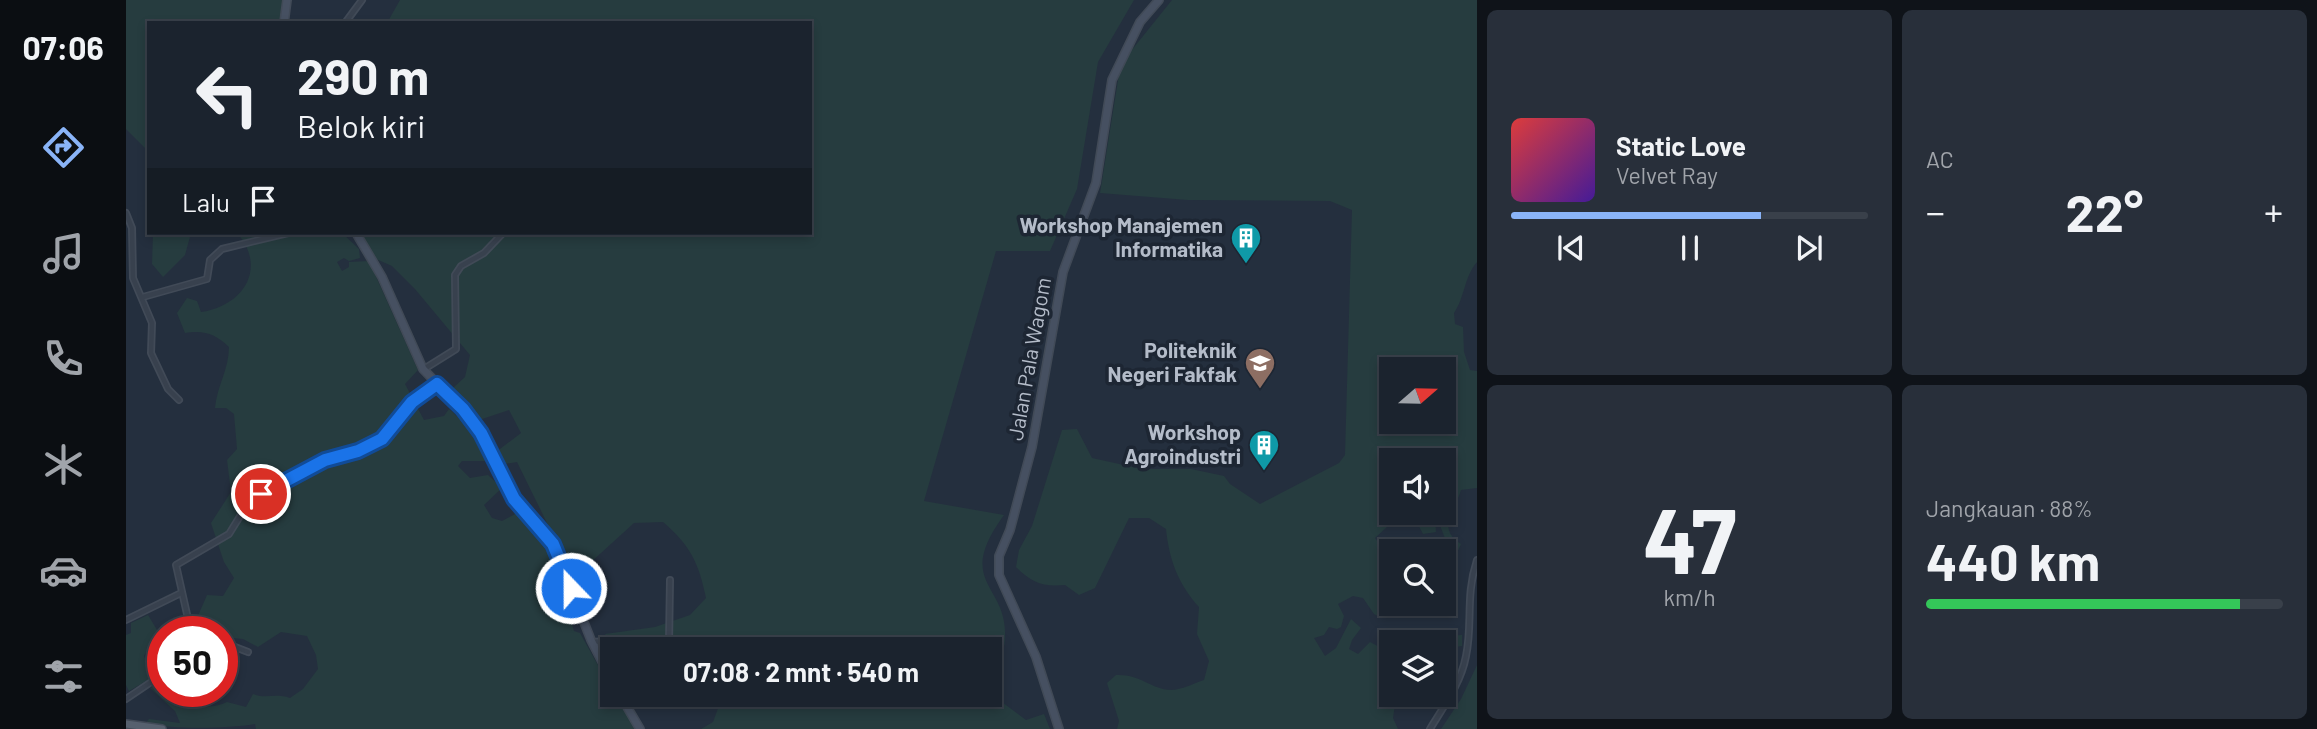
<!DOCTYPE html>
<html lang="id">
<head>
<meta charset="utf-8">
<style>
  body { margin:0; font-family:Barlow,sans-serif; background:#282f3a; color:#f1f3f6; height:100vh; display:flex; flex-direction:column; font-size:26px; white-space:nowrap }
  * { box-sizing:border-box; margin:0 }
  p { font-size:23px; color:#a0a4aa }
  .icon { flex:none; width:38px; height:38px; fill:none; stroke:currentColor; stroke-width:2; stroke-linecap:round; stroke-linejoin:round }
  .map { position:relative; flex:1; overflow:hidden }
  .drawer { display:flex; flex-direction:column; gap:10px; padding:10px; background:#0f1319; width:840px }
  .drawer>* { flex:none }
  .hud { position:absolute; left:21px; top:21px; width:665px; height:214px; border-radius:0px; box-shadow:0 4px 10px #0003,0 0 0 2px #39404a; background:#1b232e; color:#f1f3f6; overflow:hidden }
  .needle { width:46px; rotate:70deg }
  .tools { position:absolute; left:1253px; top:357px; display:grid; gap:14px }
  .tools a { display:grid; place-items:center; width:77px; height:77px; border-radius:0px; background:#1b232e; box-shadow:0 4px 10px #0003,0 0 0 2px #39404a; font-size:35px }
  .speed { position:absolute; left:21px; top:616px; display:flex; gap:14px; font-size:35px; font-weight:700; text-align:center }
  .speed>* { display:grid; place-content:center; width:91px; height:91px; border-radius:50%; background:#1b232e; box-shadow:0 4px 10px #0003,0 0 0 2px #39404a; line-height:1 }
  .speed .limit { border:10px solid #d22; background:#fff; color:#111 }
  .pin { position:absolute; display:grid; place-items:center; width:60px; height:60px; color:#fff; margin:-30px; border:4px solid #fff; border-radius:50%; box-shadow:0 2px 7px #0007 }
  .me { position:absolute; width:77px; margin:-38px; rotate:338deg; stroke-linejoin:round; filter:drop-shadow(0 0 5px #0008) }
  .turn { display:flex; align-items:center; gap:24px; height:147px; padding:0 35px; font-size:32px }
  .turn .icon { width:91px; height:91px; stroke-width:2.5 }
  .turn b { display:block; font-size:49px; line-height:60px }
  .then { display:flex; align-items:center; height:66px; padding:0 35px; background:#0003; gap:14px; font-size:26px }
  .big { font-size:52px; font-weight:700; line-height:1.1 }
  .drawer .card { flex:1; display:flex; flex-direction:column; justify-content:center; gap:10px; min-width:0; padding:0 24px; border-radius:10px; background:#282f3a }
  .drawer .dial { align-items:center; gap:0 }
  .dial b { font-size:91px; line-height:1 }
  .song { display:flex; align-items:center; gap:21px }
  .cover { width:84px; height:84px; border-radius:10px; background:linear-gradient(135deg,hsl(0 70% 55%),hsl(260 70% 35%)) }
  .played { height:7px; border-radius:4px; background:linear-gradient(90deg,#8ab4f8 70%,#39404a 70%) }
  .keys { display:flex; justify-content:space-around; direction:ltr }
  .heat { display:flex; justify-content:space-between; align-items:center; font-size:38px; direction:ltr }
  .charge { height:10px; border-radius:5px; background:linear-gradient(90deg,#34c759 88%,#39404a 0) }
  .drawer .tiles { flex:1; display:grid; gap:10px; grid-template-columns:repeat(2,1fr) }
  .trip { position:absolute; left:474px; top:637px; width:402px; height:70px; border-radius:0px; background:#1b232e; box-shadow:0 4px 10px #0003,0 0 0 2px #39404a; font-weight:700; line-height:70px; text-align:center }
  main { display:flex; flex:1; min-height:0 }
  .menu { display:flex; flex-direction:column; width:126px; justify-content:space-around; align-items:center; background:#0b0e12; color:#a0a4aa }
  .menu .icon { width:49px; height:49px }
  .menu .on { color:#8ab4f8 }
  .menu b { font-size:32px; color:#f1f3f6 }
  .map>svg:first-child { display:block }
  .green { fill:#263c3f; fill-rule:evenodd }
  .lines { fill:none; stroke-linecap:round; stroke-linejoin:round }
  .street-casing { stroke:#414a57; stroke-width:8 }
  .secondary-casing { stroke:#414a57; stroke-width:10 }
  .primary-casing { stroke:#414a57; stroke-width:10 }
  .street { stroke:#38414e; stroke-width:4.5 }
  .secondary { stroke:#465061; stroke-width:7 }
  .primary { stroke:#56606e; stroke-width:7 }
  .route-casing { stroke:#114b97; stroke-width:18 }
  .route { stroke:#1a73e8; stroke-width:12 }
  .labels { text-anchor:middle; stroke-width:7; stroke-linejoin:round; paint-order:stroke }
  .poi-label { font-size:21px; font-weight:bold; fill:#b4bcc9; stroke:#1d2633; text-anchor:end }
  .street-label { font-size:21px; fill:#b4bcc9; stroke:#1d2633 }
</style>
</head>
<body>
<main>
<nav class="menu">
<b>07:06</b>
<svg class="icon on" aria-label="directions" viewBox="0 0 24 24"><path d="M12 3l9 9-9 9-9-9zM9 14v-3h6M13 9l2 2-2 2"/></svg>
<svg class="icon" aria-label="music" viewBox="0 0 24 24"><path d="M9 18V5l10-2v13"/><circle cx="6" cy="18" r="3"/><circle cx="16" cy="16" r="3"/></svg>
<svg class="icon" aria-label="phone" viewBox="0 0 24 24"><path d="M5 4h4l2 5-3 2q2 4 5 5l2-3 5 2v4C11 20 4 13 5 4z"/></svg>
<svg class="icon" aria-label="climate" viewBox="0 0 24 24"><path d="M12 3v18M4 7l16 10M4 17L20 7"/></svg>
<svg class="icon" aria-label="car" viewBox="0 0 24 24"><path d="M5 17H2v-5l4-1 3-4h7l3 4 3 1v5h-3M9 17h6M6 11h13"/><circle cx="7" cy="17" r="2"/><circle cx="17" cy="17" r="2"/></svg>
<svg class="icon" aria-label="filters" viewBox="0 0 24 24"><path d="M4 7h16M4 17h16"/><circle cx="9" cy="7" r="2"/><circle cx="15" cy="17" r="2"/></svg>
</nav>
<div class="map">
<svg width="1351" height="729" viewBox="0 0 1351 729">
  <rect width="100%" height="100%" fill="#242f3e"/>
  <path class="green" d="M0,0H157V1L154,23H23V152L0,129Z
    M274,0H1008L972,62L951,189L924,251H870L798,501L878,515C825,588 888,583 878,647L865,655L864,649H489L479,634L529,627L564,615L580,598C573,563 564,545 537,522L508,523L453,573L421,523L391,462L378,464L370,452L395,433L383,410L350,421L327,388L339,377L344,355L289,289L266,266L250,259L235,233H684V23H261Z
    M1046,0H1351V262C1338,277 1339,297 1328,313L1329,324L1337,327L1338,352L1344,370L1351,371V488L1335,490C1330,509 1309,528 1335,544L1330,555L1326,556L1313,523L1318,513V460H1265V513H1276L1249,538L1265,561L1267,611L1256,618L1248,614L1237,598L1227,596L1212,604L1218,616L1215,627L1211,629L1203,627L1198,635L1188,638L1199,656L1210,648L1225,619L1235,628L1226,640L1223,649L1232,654L1244,642L1257,649L1265,643V695H1277L1275,705H1269L1267,718L1272,729H991L993,721L981,683L990,675C1015,674 1024,689 1045,690C1055,690 1069,683 1078,680L1083,661L1071,634L1073,607C1052,584 1043,559 1040,529L1023,518H1003L969,588L953,595L939,585C917,587 906,583 890,567L893,550L906,526L936,430L951,429L966,458L1016,469H1065L1098,476L1104,484L1134,504L1213,463L1219,455L1226,210L1204,201L1062,200L974,193L993,74L1005,51ZM1265,369H1318V422H1265Z
    M27,233H65L59,255L37,277L26,264Z
    M111,233H216L233,249L234,258L223,261L218,258L211,262L216,271L223,267V262L243,261L292,370L279,384L298,420L318,416L323,409C340,424 355,440 363,461H336L332,466L344,478L362,475L376,488L358,505L366,518L376,521L391,513L421,544L429,562L448,631L454,633L483,685L485,703L494,701L509,729H130L129,724C98,729 50,729 19,724L23,719L54,723L49,711L24,688L34,683L37,691C45,691 44,695 51,699C63,708 88,709 101,702L120,707L127,694C139,699 150,693 164,698L177,689L192,669L190,655L181,636L155,632L132,647L117,639L96,637V632H75L71,618L81,595L97,596L108,578L98,562L85,523L105,492L101,460L111,449L108,414L100,408H89C91,386 103,369 103,347C89,334 79,330 59,333L51,313L61,298L71,301L75,312C117,306 142,268 111,233Z
    M1286,513H1302L1303,517L1309,518L1310,532L1297,534Z
    M22,615L34,635V642L23,647L18,656L27,677L3,691L0,685V635L5,633V623Z
    M1314,632L1319,636L1336,635V646L1322,648L1318,679V642H1301Z
    M1351,665V729H1315L1335,699Z
    M865,694L900,720L918,714L924,729H575L587,722L597,695Z"/>
  <g class="lines">
    <g class="street-casing">
      <path id="street" d="M219,23L236,0
        M0,213L6,228L7,278L26,323L25,353L42,389L53,400
        M17,297L81,279L84,260L96,249L162,233
        M298,369L330,349L329,275L335,266L358,253L377,233
        M0,620L55,593
        M65,632L50,565L103,534L116,513L135,494L199,460L232,451L256,439L286,402L311,384
        M466,642L514,639L570,649H595
        M543,643L544,580
        M96,648L109,647L122,652
        M0,699L37,674
        M1304,729C1318,706 1335,683 1340,656C1347,623 1339,597 1351,560"/>
    </g>
    <g class="secondary-casing">
      <path id="secondary" d="M158,23L161,0
        M230,233L256,277L297,369L346,420L366,452L388,499L427,544L465,640L486,681
        M494,695L514,729
        M933,729L910,657L873,575V556L884,530L906,447L937,272L970,183L986,80L1014,22L1033,0"/>
    </g>
    <g class="primary-casing">
      <path id="primary" d="M0,724L36,729"/>
    </g>
    <use href="#street" class="street"/>
    <use href="#secondary" class="secondary"/>
    <use href="#primary" class="primary"/>
  </g>
  <g class="lines">
    <g class="route-casing">
      <path id="route" d="M135,494L199,460L232,451L256,439L286,402L311,384L337,409L355,433L388,499L427,544L445,588"/>
    </g>
    <use href="#route" class="route"/>
  </g>
  <defs>
    <g id="building-pin" transform="scale(1.575)"><path d="M0 17L-7.5 6A9.5 9.5 0 1 1 7.5 6Z" fill="#0f9aa8" stroke="#1d2633"/><path d="M-4-6H4V6H1V3H-1V6H-4ZM-2.5-4.3h1.7v1.8h-1.7ZM.8-4.3h1.7v1.8H.8ZM-2.5-1h1.7V.8h-1.7ZM.8-1h1.7V.8H.8Z" fill="#fff"/></g>
    <g id="university-pin" transform="scale(1.575)"><path d="M0 17L-7.5 6A9.5 9.5 0 1 1 7.5 6Z" fill="#8d6e63" stroke="#1d2633"/><path d="M0-5L7-2L0 1L-7-2ZM-4 1L0 2.5L4 1V4Q0 6-4 4Z" fill="#fff"/></g>
  </defs>
  <g fill-rule="evenodd">
    <use href="#building-pin" x="1120" y="238"/>
    <use href="#university-pin" x="1134" y="363"/>
    <use href="#building-pin" x="1138" y="445"/>
  </g>
  <g class="labels">
    <g class="poi-label">
      <text x="1097" y="233">Workshop Manajemen<tspan x="1097" dy="24">Informatika</tspan></text>
      <text x="1111" y="358">Politeknik<tspan x="1111" dy="24">Negeri Fakfak</tspan></text>
      <text x="1115" y="440">Workshop<tspan x="1115" dy="24">Agroindustri</tspan></text>
    </g>
    <g class="street-label">
      <text transform="translate(904 359) rotate(-80)" y="7">Jalan Pala Wagom</text>
    </g>
  </g>
</svg>
<div class="tools">
<a><svg class="needle" viewBox="-14 -14 28 28"><path d="M0-13l5 13h-10z" fill="#e53935"/><path d="M0 13l5-13h-10z" fill="#a0a4aa"/></svg></a>
<a><svg class="icon" aria-label="sound" viewBox="0 0 24 24"><path d="M4 9h4l5-4v14l-5-4H4zM17 9q2 3 0 6"/></svg></a>
<a><svg class="icon" aria-label="search" viewBox="0 0 24 24"><circle cx="10" cy="10" r="6"/><path d="M15 15l6 6"/></svg></a>
<a><svg class="icon" aria-label="layers" viewBox="0 0 24 24"><path d="M12 4l9 5-9 5-9-5zM3 14l9 5 9-5"/></svg></a>
</div>
<div class="speed"><div class="limit">50</div></div>
<div class="pin" style="left:135px;top:494px;background:#d93025"><svg class="icon" aria-label="arrive" viewBox="0 0 24 24"><path d="M6 21V4h12l-3 4 3 4H6"/></svg></div>
<svg class="me" style="left:445px;top:588px" viewBox="-20 -20 40 40"><circle r="17" fill="#1a73e8" stroke="#fff" stroke-width="3"/><path d="M0-11L8 9 0 5-8 9z" fill="#fff"/></svg>
<div class="trip">07:08 · 2 mnt · 540 m</div>
<div class="hud">
<div class="turn"><svg class="icon" aria-label="left" viewBox="0 0 24 24"><path d="M17 20v-9H6M10 6l-5 5 5 5"/></svg><div><b>290 m</b>Belok kiri</div></div>
<div class="then">Lalu<svg class="icon" aria-label="arrive" viewBox="0 0 24 24"><path d="M6 21V4h12l-3 4 3 4H6"/></svg></div>
</div>
</div>
<section class="drawer">
<div class="tiles">
<div class="card">
<div class="song"><i class="cover"></i><div><b>Static Love</b><p>Velvet Ray</p></div></div>
<div class="played"></div>
<div class="keys"><svg class="icon" aria-label="previous" viewBox="0 0 24 24"><path d="M18 5L8 12l10 7zM5 5v14"/></svg><svg class="icon" aria-label="pause" viewBox="0 0 24 24"><path d="M8 5v14M16 5v14"/></svg><svg class="icon" aria-label="next" viewBox="0 0 24 24"><path d="M6 5l10 7-10 7zM19 5v14"/></svg></div>
</div>
<div class="card"><p>AC</p>
<div class="heat"><a>−</a><b class="big">22°</b><a>+</a></div>
</div>
<div class="card dial"><b>47</b><p>km/h</p></div>
<div class="card"><p>Jangkauan · 88%</p><b class="big">440 km</b><div class="charge"></div></div>
</div>
</section>
</main>
</body>
</html>
